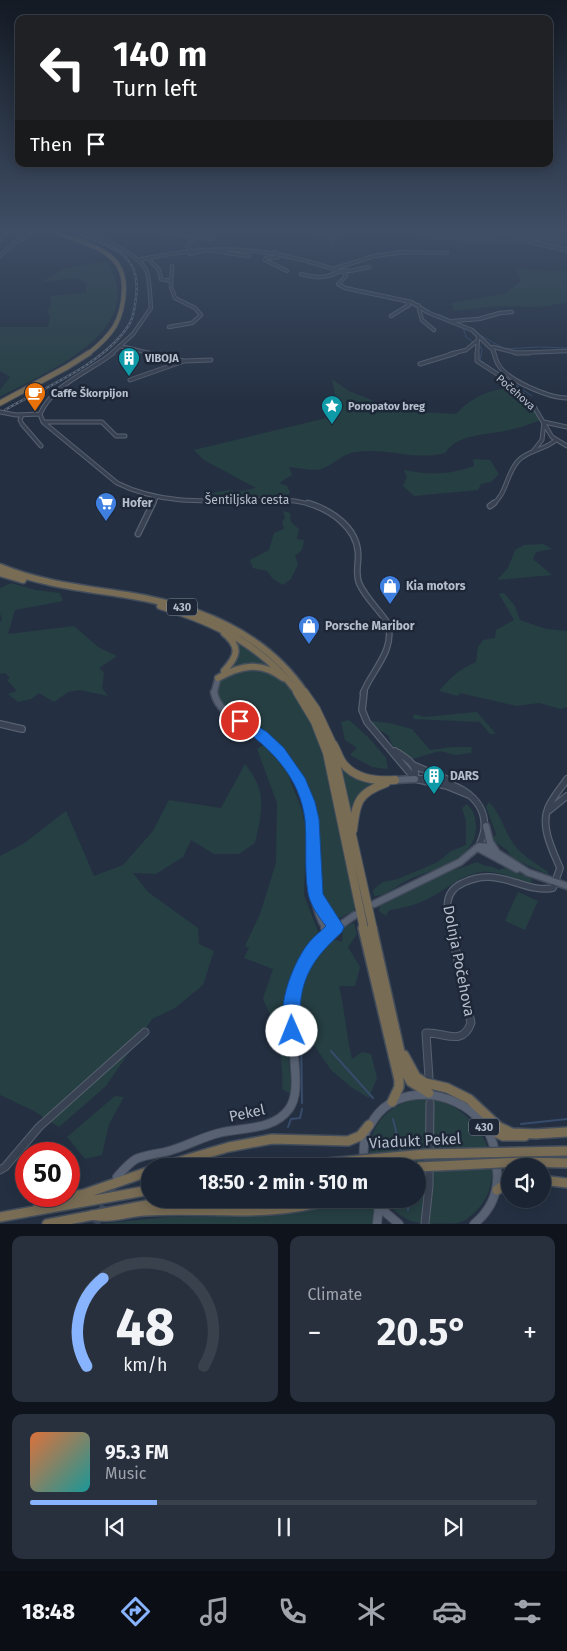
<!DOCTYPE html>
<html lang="en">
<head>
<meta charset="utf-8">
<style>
  body { margin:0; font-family:"Fira Sans",sans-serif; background:#28303e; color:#f1f3f6; height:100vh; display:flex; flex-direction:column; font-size:19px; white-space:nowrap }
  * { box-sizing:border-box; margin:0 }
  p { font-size:16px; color:#a0a4ac }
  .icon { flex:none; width:28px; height:28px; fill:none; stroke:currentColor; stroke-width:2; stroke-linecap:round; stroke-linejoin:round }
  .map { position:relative; height:1224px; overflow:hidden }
  .drawer { display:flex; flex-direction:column; gap:12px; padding:12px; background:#0f141c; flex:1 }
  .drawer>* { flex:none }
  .hud { position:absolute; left:15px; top:15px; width:538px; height:152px; border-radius:10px; box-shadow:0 2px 12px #0003,0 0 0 1px #39414d; background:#202124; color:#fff; overflow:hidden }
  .fabs { position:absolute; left:501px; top:1158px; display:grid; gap:10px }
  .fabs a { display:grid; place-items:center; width:50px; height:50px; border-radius:50%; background:#1b2432; box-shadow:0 2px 12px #0003,0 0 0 1px #39414d; font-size:25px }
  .speed { position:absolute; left:15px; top:1142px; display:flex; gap:10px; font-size:25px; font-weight:700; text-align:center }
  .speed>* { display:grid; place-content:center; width:65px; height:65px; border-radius:50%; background:#1b2432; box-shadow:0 2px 12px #0003,0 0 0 1px #39414d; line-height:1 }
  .speed .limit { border:8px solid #d22; background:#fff; color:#111 }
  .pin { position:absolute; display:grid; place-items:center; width:42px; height:42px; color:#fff; margin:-21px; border:2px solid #fff; border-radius:50%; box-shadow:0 1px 5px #0007 }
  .me { position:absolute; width:55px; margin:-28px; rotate:359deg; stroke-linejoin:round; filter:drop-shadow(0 0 4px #0008) }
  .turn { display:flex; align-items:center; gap:18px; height:105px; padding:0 15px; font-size:22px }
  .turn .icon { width:65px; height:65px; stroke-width:2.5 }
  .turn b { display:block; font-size:35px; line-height:42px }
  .then { display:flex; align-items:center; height:48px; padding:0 15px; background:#0003; gap:10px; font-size:19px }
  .big { font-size:38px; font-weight:700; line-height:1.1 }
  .drawer .widget { flex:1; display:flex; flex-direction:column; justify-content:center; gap:8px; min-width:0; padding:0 18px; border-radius:10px; background:#28303e }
  .drawer .dial { align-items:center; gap:0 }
  .dial svg { height:130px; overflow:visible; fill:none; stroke:#39414d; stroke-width:7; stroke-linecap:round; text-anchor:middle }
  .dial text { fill:#f1f3f6; stroke:none }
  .song { display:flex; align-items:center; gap:15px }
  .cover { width:60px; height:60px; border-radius:8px; background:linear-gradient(135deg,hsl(20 70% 55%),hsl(180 70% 35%)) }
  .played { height:5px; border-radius:2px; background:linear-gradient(90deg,#88b3fe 25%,#39414d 25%) }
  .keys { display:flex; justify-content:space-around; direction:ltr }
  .heat { display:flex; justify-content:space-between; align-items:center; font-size:28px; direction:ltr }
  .drawer .tiles { flex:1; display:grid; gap:12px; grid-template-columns:1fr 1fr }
  .widget:last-child { grid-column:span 2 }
  .trip { position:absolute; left:141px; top:1158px; width:285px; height:50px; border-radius:25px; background:#1b2432; box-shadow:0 2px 12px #0003,0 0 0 1px #39414d; font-weight:700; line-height:50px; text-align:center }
  .tabs { display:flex; height:80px; justify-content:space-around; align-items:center; background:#0b0e14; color:#a0a4ac }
  .tabs .icon { width:35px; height:35px }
  .tabs .selected { color:#88b3fe }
  .tabs b { font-size:22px; color:#f1f3f6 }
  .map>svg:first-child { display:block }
  .green { fill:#263f43 }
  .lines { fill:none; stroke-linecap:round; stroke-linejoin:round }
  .stream-far1 { stroke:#374b6a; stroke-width:1 }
  .stream { stroke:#374b6a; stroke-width:2 }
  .major-tunnel { stroke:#3a4557; stroke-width:8; stroke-dasharray:8 4; stroke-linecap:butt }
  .minor-far4-casing { stroke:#56606f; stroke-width:4.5 }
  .minor-far3-casing { stroke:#56606f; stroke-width:5 }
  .minor-far2-casing { stroke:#56606f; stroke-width:7 }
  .minor-far1-casing { stroke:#56606f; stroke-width:8 }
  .minor-casing { stroke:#56606f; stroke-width:9 }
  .major-far2-casing { stroke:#424b5b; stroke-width:8 }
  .major-far1-casing { stroke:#424b5b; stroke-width:9 }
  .major-casing { stroke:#424b5b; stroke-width:10 }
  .highway-far4-casing { stroke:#434d5c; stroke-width:5.5 }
  .highway-far3-casing { stroke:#434d5c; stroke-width:7 }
  .highway-far2-casing { stroke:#434d5c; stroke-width:9 }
  .highway-far1-casing { stroke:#434d5c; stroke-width:10 }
  .highway-casing { stroke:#434d5c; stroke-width:12 }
  .minor-far4 { stroke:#394252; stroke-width:2.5 }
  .minor-far3 { stroke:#394252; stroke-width:3 }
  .minor-far2 { stroke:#394252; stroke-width:4.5 }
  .minor-far1 { stroke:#394252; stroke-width:5.5 }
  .minor { stroke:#394252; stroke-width:7 }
  .major-far2 { stroke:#576172; stroke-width:5 }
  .major-far1 { stroke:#576172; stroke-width:6 }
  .major { stroke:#576172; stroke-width:8 }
  .highway-far4 { stroke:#786c55; stroke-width:4 }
  .highway-far3 { stroke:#786c55; stroke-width:5 }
  .highway-far2 { stroke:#786c55; stroke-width:6 }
  .highway-far1 { stroke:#786c55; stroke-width:8 }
  .highway { stroke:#786c55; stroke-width:9 }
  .rail-casing { stroke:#5a6679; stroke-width:2.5 }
  .rail { stroke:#1d2737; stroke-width:1; stroke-dasharray:2.5; stroke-linecap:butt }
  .highway-bridge-casing { stroke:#434d5c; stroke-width:12; stroke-linecap:butt }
  .highway-bridge { stroke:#786c55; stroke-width:9 }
  .route { fill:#1a73e8; stroke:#114b97 }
  .labels { text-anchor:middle; stroke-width:5; stroke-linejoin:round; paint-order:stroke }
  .far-poi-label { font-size:11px; font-weight:bold; fill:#b5becc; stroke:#1d2737; text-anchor:start }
  .far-street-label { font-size:11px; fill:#b5becc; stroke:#1d2737 }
  .shield { fill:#1d2737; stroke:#87919f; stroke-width:1 }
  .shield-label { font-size:11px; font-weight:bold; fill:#b5becc }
  .street-label { font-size:12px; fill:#b5becc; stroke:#1d2737 }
  .poi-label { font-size:12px; font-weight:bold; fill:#b5becc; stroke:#1d2737; text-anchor:start }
  .near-street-label { font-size:15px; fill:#b5becc; stroke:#1d2737 }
</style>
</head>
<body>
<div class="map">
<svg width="567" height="1224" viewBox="0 0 567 1224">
  <rect width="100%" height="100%" fill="#243042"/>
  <path class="green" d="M297,232H363L353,237L346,233L331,246L329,240L297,234Z
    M365,232H567V253L513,242L507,245L432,241L413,236H388Z
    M106,261C153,330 46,372 0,397V390L10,377L0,371V327H48L50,317L47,311L51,306L50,296L86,293V284L77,278L42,282L62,269Z
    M516,269L560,271L567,270V303L537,307L497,306L454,311L451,303L504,294L521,281Z
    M332,379L349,391L399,411L456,414C471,397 492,387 516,389L533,404L543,419C533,423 523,427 513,429C490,436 459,432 445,453C416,461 385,447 355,452C343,454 335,463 324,468C316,472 299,468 289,467L292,475L279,483L287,486L290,492L288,497L208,498L202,495L229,490L237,492L256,488L204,460L194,450L339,415Z
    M473,459L490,460L499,474L491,482L481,484L478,490L414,496L403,486L407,477L404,470C429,475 450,475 474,466Z
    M283,511L290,513L291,522L299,529L297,539L304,540L302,550L295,556L298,564L291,579L283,585L273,579L267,571L253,568L250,560L269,550L274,533L284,529L282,522L285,518Z
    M543,544L552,549L536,552L533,559L552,575L497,580L508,568L515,550L524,545Z
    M11,583L35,590L60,593L63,601L15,610L8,634L74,626L98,647L117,656L99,668L104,673L102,688L108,696L80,690L68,692L54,702L39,693L31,699L18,702L8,694L17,691L7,680L10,678L5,673L0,674V622L2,620L0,613V588Z
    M504,593L515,606L520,620L546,629L567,631V707L561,709L539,703L517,706L460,693L458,696L439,691C450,678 460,669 476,662L478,647L483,640L495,638L496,630L514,620L499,594Z
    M234,637L276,669C259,663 244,661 228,670L238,647Z
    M253,666C261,669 271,672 278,676C322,701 344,849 354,898V911L335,920L320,899L317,841L297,771L273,740L225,707L220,701L217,689L224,676Z
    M477,712L496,734H490L480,722L413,719L414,714L424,717Z
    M349,720L369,738L386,758L388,769L372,767L350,755L357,748L345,740L341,722Z
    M371,721L389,723L412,729L430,750L452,747H472L471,753L455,755L440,751L412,759L392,745L388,735L376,728Z
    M265,744L286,770L302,810L306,831L304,895L319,934C313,947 301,957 296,970C282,1008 289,1051 291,1091L289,1093L282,1089C284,1060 276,1025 263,999L273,969L244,958L249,948L245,946L260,914L276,863L277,803L257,749Z
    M245,764C268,792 262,811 255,843L239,854H214L191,840L183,857L156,874L133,873L148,892L198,928L199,944L214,951L203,985L175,1008L152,1019L106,1086L59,1127L34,1111L0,1095V856L23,844L66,811L94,876L123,865L153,831L169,800L221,808Z
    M341,764L379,782C365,789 356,796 351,810Z
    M489,802C500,813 503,827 511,840C519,854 534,862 547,871L549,875L512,858L507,850L492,840L496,834L486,807Z
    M467,804C474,811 476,818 476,828C475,861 432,869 408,880C397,885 387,896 374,896L373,890L383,882L398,879L438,862L451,851L466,845V821L462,808Z
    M477,862C485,867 492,865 499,870L507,867L532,879L531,883C514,880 499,870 482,872C466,874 456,882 443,890C427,901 408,908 389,910L386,916L379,911L380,906L449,872Z
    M518,892L538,901L525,930L505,921Z
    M354,923L357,934L348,947L360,967L355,986H339C345,1010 346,1035 352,1059L362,1052L371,1054L377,1078L369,1098L351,1087L331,1070L300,1025L299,987L312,958L331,938L342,942L343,928Z
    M115,1096L124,1097L109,1124L102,1155L85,1159L67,1137Z
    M428,1099V1175L422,1223C406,1223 393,1210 384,1199H418V1166H372C371,1160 370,1153 370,1147C372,1118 400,1097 428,1099Z
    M433,1100C480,1107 513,1172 477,1210C472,1215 465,1222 458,1223C449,1224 437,1223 427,1224Z
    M347,1199C366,1199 378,1200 373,1224H100L168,1217L273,1216L320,1208Z"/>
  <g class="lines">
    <path class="stream-far1" d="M439,314L451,320
      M462,325L469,328
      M463,327L466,337L473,342
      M478,334L505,349L539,347
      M480,346L482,350L480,360L532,396
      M541,347L567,348"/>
    <path class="stream" d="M301,1037L302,1103
      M331,1051L373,1098
      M393,1119L401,1152
      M521,1124L567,1119
      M288,1127L291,1119L300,1118L302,1109
      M402,1161V1166
      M408,1199V1210"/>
    <path class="major-tunnel" d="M96,1224L114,1184"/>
    <g class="minor-far4-casing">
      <path id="minor-far4" d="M85,232C101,240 141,254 147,272C150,283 150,297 151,308L133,334L111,354
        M155,232L211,239
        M504,232L543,245L567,250
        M0,240L6,232
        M190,250L187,246L195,238
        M208,250L249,256
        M275,252L278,257L266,258L265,260L287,271
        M190,254L206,250
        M0,256L16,242L34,232
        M148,258L159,270L161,279L171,281
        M138,260C216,243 269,246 345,273L346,276L338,284L345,288L411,302L429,313L472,330L493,350L494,354
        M336,268L374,256L404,252L447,253
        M343,270L350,271L369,267
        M301,274C316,278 326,279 340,271
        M418,305L422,320L434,330
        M391,316L409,305L407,302
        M453,321L479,319L500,313L512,312
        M169,327L192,323L201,315L195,308L175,298L171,287L172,266
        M120,346L153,354
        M493,347L517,353L567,351
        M450,354L466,350L477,341
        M477,354L478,336"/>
    </g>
    <g class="minor-far3-casing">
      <path id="minor-far3" d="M113,353C88,373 54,383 40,414L43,422L117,483C157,503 201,502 244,500C267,499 290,498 312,505
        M148,353L184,361L211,360
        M477,353V361L505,379L533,405L552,437L567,446
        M494,353C495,356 496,361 498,364C506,380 549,398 567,398
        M515,353H529
        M420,364L456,353
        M130,380L184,361
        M0,412L16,415L40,414
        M22,415L20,420L22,424L41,446
        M43,422H102L116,436H125
        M534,450L542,440L544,422L567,427
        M153,505L156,498
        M492,505C507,494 506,474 518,461C528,450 545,450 556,440"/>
    </g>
    <g class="minor-far2-casing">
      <path id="minor-far2" d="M308,503C331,510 356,527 358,552C359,563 355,573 359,583C366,599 380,610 388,624C395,651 372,670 363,693
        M490,506L494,503
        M138,534L153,503"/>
    </g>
    <g class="minor-far1-casing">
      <path id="minor-far1" d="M364,692L362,710L367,722L415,779L447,786L469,795
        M0,724L22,729
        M395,751C406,758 418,764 415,779
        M413,765L451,781
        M416,779C446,777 489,794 484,831C483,836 481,841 479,846
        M548,811L567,796
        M451,929C447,911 442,892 463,883C500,865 523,894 553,888L560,868C553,851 540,827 548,808C552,798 561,788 567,779"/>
    </g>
    <g class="minor-casing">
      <path id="minor" d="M429,1078L426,1033C445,1032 462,1047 471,1023L451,928
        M0,1170L5,1167L39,1127L145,1032
        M425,1223L429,1186L430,1103"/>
    </g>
    <g class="major-far2-casing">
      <path id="major-far2" d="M214,693L218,678"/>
    </g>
    <g class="major-far1-casing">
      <path id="major-far1" d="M214,692C218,716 250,725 266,739C278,749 288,761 296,774C307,792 313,814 314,836C315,867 308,901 326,929
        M395,780L415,779
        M486,826L490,842L496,851
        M478,848L517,869
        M527,872L567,886
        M317,898L336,927
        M374,904L460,862L479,846L488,847L529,873
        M335,929L355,915"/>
    </g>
    <g class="major-casing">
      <path id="major" d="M325,928L328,933
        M363,1166C364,1155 363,1142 366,1132C368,1127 372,1123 374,1119C398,1083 455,1090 481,1121C493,1135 496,1152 497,1170C499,1192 491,1210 474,1224
        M117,1177C123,1170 129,1163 136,1159C147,1154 159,1154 169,1151C187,1146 202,1137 219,1133C242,1127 273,1131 289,1109C297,1098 296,1081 295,1068C291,1011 286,967 336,928
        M375,1199L385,1212L399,1224
        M377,1224L379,1205"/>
    </g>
    <g class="highway-far4-casing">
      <path id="highway-far4" d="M55,232C74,240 96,244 112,258C121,266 124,277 124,289C123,321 112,335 88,354"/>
    </g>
    <g class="highway-far3-casing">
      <path id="highway-far3" d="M0,403L67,367L89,353"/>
    </g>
    <g class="highway-far2-casing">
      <path id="highway-far2" d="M0,567C41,584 83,588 127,595C196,606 265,633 305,693
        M0,573L23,580
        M160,606C215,622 263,646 298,693
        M224,633C241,647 238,656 224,671
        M218,678C241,665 261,661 283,678"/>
    </g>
    <g class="highway-far1-casing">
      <path id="highway-far1" d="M297,692L315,722L327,753L364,929
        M304,692L316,709L331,741L373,929
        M333,744C337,750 338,756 342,762C354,779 375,781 395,780
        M353,830C356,802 358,793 386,783"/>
    </g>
    <g class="highway-casing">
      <path id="highway" d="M363,928L399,1080V1087L392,1102
        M372,928L404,1070L411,1082L429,1093
        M404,1055L416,1077L426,1083L447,1088L469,1099L499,1127L512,1133L537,1134
        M484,1126L503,1136H525
        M534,1134L567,1132
        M164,1166L229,1147L272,1139L348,1141L360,1136L369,1125
        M542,1180L567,1183
        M497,1190L510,1181
        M38,1207L50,1201L84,1194L150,1171
        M92,1215C111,1219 127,1212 145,1211C213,1207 266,1219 333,1199
        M0,1217L150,1190
        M47,1224L178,1199"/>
    </g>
    <use href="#minor-far4" class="minor-far4"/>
    <use href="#minor-far3" class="minor-far3"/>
    <use href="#minor-far2" class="minor-far2"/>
    <use href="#minor-far1" class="minor-far1"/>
    <use href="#minor" class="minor"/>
    <use href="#major-far2" class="major-far2"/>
    <use href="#major-far1" class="major-far1"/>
    <use href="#major" class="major"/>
    <use href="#highway-far4" class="highway-far4"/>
    <use href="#highway-far3" class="highway-far3"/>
    <use href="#highway-far2" class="highway-far2"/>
    <use href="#highway-far1" class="highway-far1"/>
    <use href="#highway" class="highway"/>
    <g class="rail-casing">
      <path id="rail" d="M5,410C44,387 106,364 130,323C134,316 135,306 136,297C142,250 108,247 72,232"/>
    </g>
    <use href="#rail" class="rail"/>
    <g class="highway-bridge-casing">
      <path id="highway-bridge" d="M295,1166L425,1154L567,1151
        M418,1167L522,1162L567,1163"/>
    </g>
    <use href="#highway-bridge" class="highway-bridge"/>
  </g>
  <linearGradient id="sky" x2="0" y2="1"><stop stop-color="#141a24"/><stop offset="0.57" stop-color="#3f4e65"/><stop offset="1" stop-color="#3f4e65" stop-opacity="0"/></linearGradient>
  <rect width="567" height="404" fill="url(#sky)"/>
  <path class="route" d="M240,716L267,732L284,748L305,778L315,802L319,819L323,894L344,927L342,932C317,955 302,973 300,1009C299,1019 302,1028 298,1036L292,1039L286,1036C275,1011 291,967 307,945C312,938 320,932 326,926C319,917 310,905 308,893C304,869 307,844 305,820C300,777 270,747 236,724L234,721L236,717Z"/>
  <defs>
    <g id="building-pin" transform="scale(1.125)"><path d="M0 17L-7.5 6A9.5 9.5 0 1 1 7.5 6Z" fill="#0f9aa8" stroke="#1d2737"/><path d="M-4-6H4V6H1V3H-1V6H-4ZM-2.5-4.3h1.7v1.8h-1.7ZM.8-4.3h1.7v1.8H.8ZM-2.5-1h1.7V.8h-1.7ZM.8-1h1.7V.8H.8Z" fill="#fff"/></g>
    <g id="cafe-pin" transform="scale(1.125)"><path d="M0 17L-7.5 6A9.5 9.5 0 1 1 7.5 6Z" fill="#e8710a" stroke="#1d2737"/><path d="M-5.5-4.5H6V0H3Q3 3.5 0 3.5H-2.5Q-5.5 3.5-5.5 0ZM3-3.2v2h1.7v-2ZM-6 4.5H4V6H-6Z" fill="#fff"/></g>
    <g id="sight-pin" transform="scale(1.125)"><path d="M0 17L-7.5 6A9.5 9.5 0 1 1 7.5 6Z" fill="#0f9aa8" stroke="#1d2737"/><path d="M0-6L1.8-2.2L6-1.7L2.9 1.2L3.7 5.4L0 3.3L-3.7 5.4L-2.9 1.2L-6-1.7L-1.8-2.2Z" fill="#fff"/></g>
    <g id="supermarket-pin" transform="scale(1.125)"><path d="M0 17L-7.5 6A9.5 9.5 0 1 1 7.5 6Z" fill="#3f7fe0" stroke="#1d2737"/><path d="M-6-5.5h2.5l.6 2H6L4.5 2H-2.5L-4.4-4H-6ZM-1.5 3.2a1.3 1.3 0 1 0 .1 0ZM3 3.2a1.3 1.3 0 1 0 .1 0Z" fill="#fff"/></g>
    <g id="shop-pin" transform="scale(1.125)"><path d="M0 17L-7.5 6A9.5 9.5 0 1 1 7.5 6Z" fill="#3f7fe0" stroke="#1d2737"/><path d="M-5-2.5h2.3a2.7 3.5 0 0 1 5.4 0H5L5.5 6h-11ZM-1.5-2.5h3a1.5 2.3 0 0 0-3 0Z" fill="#fff"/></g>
  </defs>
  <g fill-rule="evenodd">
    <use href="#building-pin" x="129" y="358"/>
    <use href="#cafe-pin" x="35" y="393"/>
    <use href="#sight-pin" x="332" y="406"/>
    <use href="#supermarket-pin" x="106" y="503"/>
    <use href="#shop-pin" x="390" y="586"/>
    <use href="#shop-pin" x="309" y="626"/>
    <use href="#building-pin" x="434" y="776"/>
  </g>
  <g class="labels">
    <g class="far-poi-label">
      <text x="145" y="362">VIBOJA</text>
      <text x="51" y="397">Caffe Škorpijon</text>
      <text x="348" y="410">Poropatov breg</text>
    </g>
    <g class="far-street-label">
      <text transform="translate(516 392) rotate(41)" y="4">Počehova</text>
    </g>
    <g class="shield">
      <rect x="167" y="598.5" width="30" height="17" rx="4"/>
      <rect x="469" y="1118.5" width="30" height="17" rx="4"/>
    </g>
    <g class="shield-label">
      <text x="182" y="611">430</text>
      <text x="484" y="1131">430</text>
    </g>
    <g class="street-label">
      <text x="247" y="504">Šentiljska cesta</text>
    </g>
    <g class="poi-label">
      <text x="122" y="507">Hofer</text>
      <text x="406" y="590">Kia motors</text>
      <text x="325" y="630">Porsche Maribor</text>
      <text x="450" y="780">DARS</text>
    </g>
    <g class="near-street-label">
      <text transform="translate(459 961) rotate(79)" y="5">Dolnja Počehova</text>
      <text transform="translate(247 1113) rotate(-12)" y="5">Pekel</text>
      <text transform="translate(415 1141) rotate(-3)" y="5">Viadukt Pekel</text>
    </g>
  </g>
</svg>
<div class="fabs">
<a><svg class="icon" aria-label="sound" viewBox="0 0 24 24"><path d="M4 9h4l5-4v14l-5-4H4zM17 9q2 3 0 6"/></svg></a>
</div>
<div class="speed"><div class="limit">50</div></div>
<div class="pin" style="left:240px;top:721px;background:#d93025"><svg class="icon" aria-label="arrive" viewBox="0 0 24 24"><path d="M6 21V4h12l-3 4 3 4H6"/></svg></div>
<svg class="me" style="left:292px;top:1031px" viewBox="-20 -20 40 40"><circle r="19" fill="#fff"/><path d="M0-13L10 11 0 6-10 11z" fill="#1a73e8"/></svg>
<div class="trip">18:50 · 2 min · 510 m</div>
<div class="hud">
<div class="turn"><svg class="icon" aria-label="left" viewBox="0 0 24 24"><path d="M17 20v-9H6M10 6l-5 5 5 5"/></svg><div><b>140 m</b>Turn left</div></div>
<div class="then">Then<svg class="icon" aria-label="arrive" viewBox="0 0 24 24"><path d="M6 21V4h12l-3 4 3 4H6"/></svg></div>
</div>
</div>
<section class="drawer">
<div class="tiles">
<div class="widget dial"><svg viewBox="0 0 100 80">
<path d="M14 69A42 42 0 1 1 86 69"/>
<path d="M14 69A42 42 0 0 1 24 15" stroke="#88b3fe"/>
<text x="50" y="56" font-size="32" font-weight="700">48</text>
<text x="50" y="72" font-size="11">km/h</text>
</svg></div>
<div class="widget"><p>Climate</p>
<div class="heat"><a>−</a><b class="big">20.5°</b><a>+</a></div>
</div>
<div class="widget">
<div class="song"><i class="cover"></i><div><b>95.3 FM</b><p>Music</p></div></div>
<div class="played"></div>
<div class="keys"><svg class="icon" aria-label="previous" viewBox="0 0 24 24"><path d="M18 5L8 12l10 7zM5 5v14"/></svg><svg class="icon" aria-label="pause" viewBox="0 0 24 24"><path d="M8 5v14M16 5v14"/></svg><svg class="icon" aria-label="next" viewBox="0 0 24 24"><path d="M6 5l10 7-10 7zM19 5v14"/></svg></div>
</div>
</div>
</section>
<nav class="tabs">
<b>18:48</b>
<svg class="icon selected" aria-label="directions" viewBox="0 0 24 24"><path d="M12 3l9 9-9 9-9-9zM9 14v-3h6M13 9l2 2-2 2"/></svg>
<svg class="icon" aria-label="music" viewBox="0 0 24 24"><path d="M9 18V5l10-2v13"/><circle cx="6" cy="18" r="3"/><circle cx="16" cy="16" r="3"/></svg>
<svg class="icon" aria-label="phone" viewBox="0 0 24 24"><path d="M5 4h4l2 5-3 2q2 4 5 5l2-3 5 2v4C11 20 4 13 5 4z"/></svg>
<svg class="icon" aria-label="climate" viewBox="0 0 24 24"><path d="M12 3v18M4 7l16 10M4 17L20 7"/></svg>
<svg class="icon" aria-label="car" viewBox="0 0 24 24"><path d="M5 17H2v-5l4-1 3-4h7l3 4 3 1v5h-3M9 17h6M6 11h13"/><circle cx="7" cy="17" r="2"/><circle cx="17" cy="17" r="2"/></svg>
<svg class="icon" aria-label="filters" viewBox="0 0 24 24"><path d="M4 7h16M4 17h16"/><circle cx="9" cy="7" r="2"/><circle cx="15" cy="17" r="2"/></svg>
</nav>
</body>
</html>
